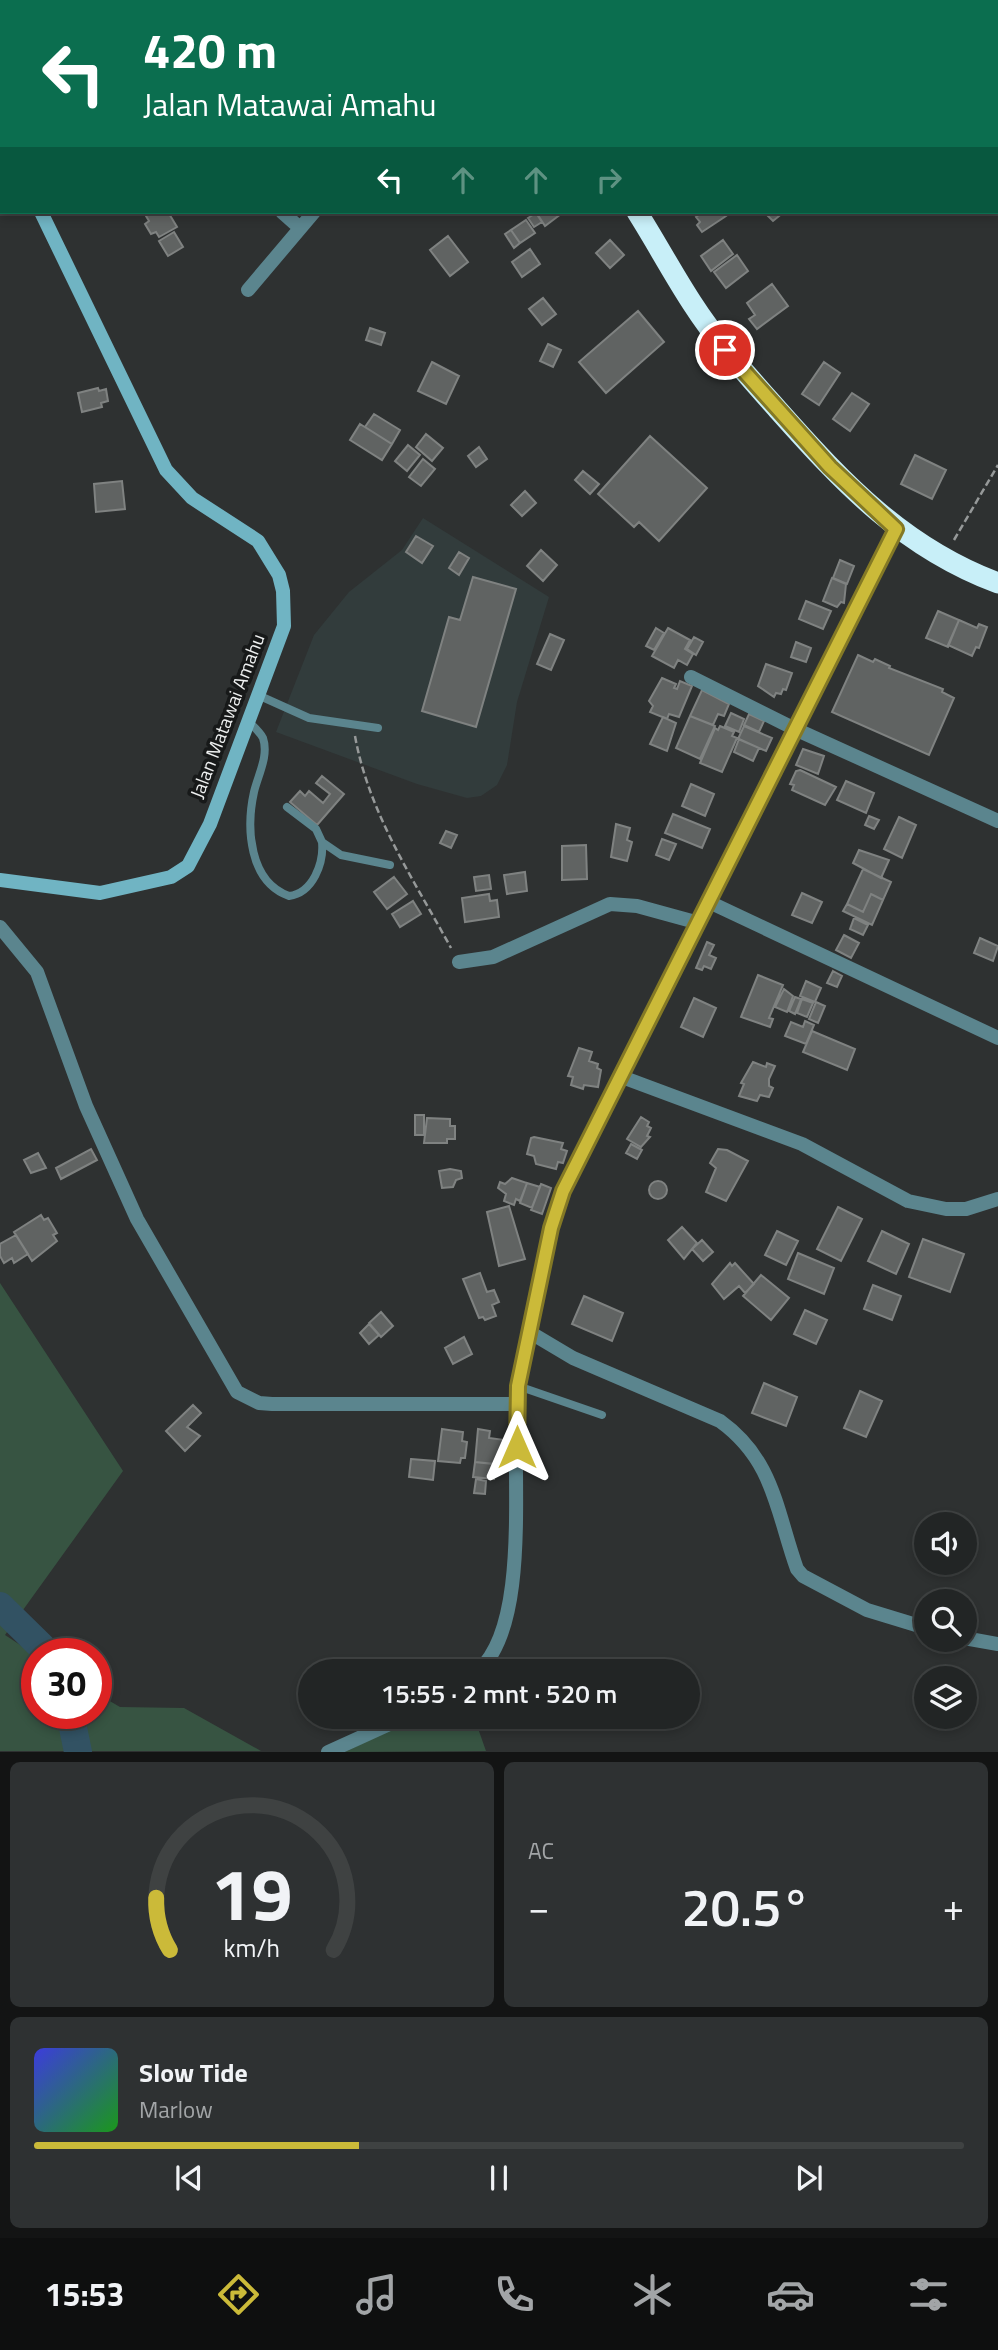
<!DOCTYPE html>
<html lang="id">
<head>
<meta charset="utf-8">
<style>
  body { margin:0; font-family:"Titillium Web",sans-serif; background:#2e3132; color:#f1f3f6; height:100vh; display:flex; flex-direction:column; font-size:26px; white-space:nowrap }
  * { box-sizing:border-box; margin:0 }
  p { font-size:23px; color:#a2a5a7 }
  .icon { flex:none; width:38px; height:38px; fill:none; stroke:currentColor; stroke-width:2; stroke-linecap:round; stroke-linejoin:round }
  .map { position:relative; height:1752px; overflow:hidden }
  .drawer { display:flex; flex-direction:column; gap:10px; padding:10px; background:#131414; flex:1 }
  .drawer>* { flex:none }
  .top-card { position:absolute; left:0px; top:0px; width:999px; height:214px; box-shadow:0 4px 10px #0003,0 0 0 2px #3f4242; background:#0b6e4f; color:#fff; overflow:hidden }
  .tools { position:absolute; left:914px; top:1512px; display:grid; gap:14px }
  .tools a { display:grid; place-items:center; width:63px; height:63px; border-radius:50%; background:#222525; box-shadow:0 4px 10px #0003,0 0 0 2px #3f4242; font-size:35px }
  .speed { position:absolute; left:21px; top:1638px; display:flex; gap:14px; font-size:35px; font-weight:700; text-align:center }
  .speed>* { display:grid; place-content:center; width:91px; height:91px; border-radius:50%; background:#222525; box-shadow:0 4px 10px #0003,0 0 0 2px #3f4242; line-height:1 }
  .speed .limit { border:10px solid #d22; background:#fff; color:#111 }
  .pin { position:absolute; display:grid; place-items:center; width:60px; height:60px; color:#fff; margin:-30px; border:4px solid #fff; border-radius:50%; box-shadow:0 2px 7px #0007 }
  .me { position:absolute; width:77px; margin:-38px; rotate:0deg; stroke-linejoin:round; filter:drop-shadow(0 0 5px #0008) }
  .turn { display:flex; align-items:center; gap:24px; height:147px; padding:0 28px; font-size:32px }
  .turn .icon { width:91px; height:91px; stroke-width:2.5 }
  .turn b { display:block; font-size:49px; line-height:60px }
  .lanes { display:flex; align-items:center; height:66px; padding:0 28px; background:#0003; justify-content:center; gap:35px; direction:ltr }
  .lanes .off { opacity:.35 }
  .big { font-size:52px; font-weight:600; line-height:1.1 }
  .drawer .card { flex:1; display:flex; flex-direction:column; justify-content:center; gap:10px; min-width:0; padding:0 24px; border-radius:10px; background:#2e3132 }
  .drawer .dial { align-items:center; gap:0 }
  .dial svg { height:182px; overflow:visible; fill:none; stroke:#3f4242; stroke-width:7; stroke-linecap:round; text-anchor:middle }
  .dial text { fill:#f1f3f6; stroke:none }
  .song { display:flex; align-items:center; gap:21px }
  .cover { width:84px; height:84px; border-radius:10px; background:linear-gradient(135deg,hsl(240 70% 55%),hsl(120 70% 35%)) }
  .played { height:7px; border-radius:4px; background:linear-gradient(90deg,#cbba39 35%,#3f4242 35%) }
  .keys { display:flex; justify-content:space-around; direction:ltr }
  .heat { display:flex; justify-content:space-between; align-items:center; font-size:38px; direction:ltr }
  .drawer .tiles { flex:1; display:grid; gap:10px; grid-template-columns:1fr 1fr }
  .card:last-child { grid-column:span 2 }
  .trip { position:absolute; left:298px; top:1659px; width:402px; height:70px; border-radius:35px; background:#222525; box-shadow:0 4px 10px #0003,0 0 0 2px #3f4242; font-weight:600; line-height:70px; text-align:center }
  .tabs { display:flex; height:112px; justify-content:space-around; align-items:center; background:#0e0f0f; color:#a2a5a7 }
  .tabs .icon { width:49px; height:49px }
  .tabs .on { color:#cbba39 }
  .tabs b { font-size:32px; color:#f1f3f6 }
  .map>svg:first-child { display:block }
  .built { fill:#323c3c }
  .green { fill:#375442 }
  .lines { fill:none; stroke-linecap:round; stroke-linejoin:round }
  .river { stroke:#325263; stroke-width:28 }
  .building { fill:#606362; stroke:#7f8281; stroke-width:2 }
  .path { stroke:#969999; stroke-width:2.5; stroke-dasharray:7 3.5; stroke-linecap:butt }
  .lane { stroke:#5b858e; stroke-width:8 }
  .street { stroke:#5b858e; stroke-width:14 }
  .secondary { stroke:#70b4c3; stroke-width:14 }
  .highway { stroke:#c8eff8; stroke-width:21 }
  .route-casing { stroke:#847925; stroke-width:18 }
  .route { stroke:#cbba39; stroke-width:12 }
  .labels { text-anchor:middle; stroke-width:7; stroke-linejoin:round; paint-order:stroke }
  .street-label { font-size:19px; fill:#eff1f1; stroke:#171919 }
</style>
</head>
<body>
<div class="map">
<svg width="998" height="1752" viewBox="0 0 998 1752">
  <rect width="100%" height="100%" fill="#2e3131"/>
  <path class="built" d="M423,518L549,597L517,702L507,765L497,785L481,796L467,798L417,784L276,732L314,635L349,592L402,550Z"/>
  <path class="green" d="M0,1283L123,1471L5,1635L37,1656V1713H96V1693L120,1707L184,1708L261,1751H0Z
    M413,1717H474L486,1751L345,1752Z"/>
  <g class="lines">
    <path class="river" d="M0,1606L49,1654
      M70,1713L78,1752"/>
  </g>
  <path class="building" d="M152,212H168L177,227L159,237L156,232L151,234L145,224L149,221L146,216Z
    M536,212H560L561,214L545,226Z
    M703,212H723L726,216L702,232L697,225L700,222L696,217Z
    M764,212H784L773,221Z
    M536,213L542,222L534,227L528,218Z
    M526,220L535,233L520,243L511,230Z
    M511,230L520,243L514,248L505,234Z
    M174,232L183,247L168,256L159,241Z
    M448,236L468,262L450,276L430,250Z
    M610,240L624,255L610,268L596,253Z
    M723,240L733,254L711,271L701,256Z
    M530,249L540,264L522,277L512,262Z
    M737,255L748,271L726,288L714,272Z
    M772,284L788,306L757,329L749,319L755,315L747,303Z
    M543,298L556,314L542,325L529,309Z
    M638,311L664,342L606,393L579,362Z
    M370,328L385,333L381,345L366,340Z
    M548,344L561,350L553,367L540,361Z
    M432,362L459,376L446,404L418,391Z
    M824,362L840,373L819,405L802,394Z
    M98,388L99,391L106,389L108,401L101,403L102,407L82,412L78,393Z
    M852,393L869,404L850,431L833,419Z
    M374,414L400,430L392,444L365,427Z
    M360,424L392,444L382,460L350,440Z
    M426,434L443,448L432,461L416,447Z
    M650,436L707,488L659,541L639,522L634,527L598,494Z
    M408,445L420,455L407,471L395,461Z
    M479,447L487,459L476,467L468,456Z
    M915,455L946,470L932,499L901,484Z
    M423,459L435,469L421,486L409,477Z
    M583,471L599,484L590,494L575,480Z
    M122,481L125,509L96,512L94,484Z
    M525,491L536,503L522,516L511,505Z
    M416,536L433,546L422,563L406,552Z
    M541,550L557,565L543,581L527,566Z
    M459,552L469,558L459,575L449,568Z
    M840,560L854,566L847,584L833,578Z
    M473,577L516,589L476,727L422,711L449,617L460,620Z
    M832,578L846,584L844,603L841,602L837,607L823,601Z
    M806,601L831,611L823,629L799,619Z
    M938,611L959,620L948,647L926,638Z
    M959,620L977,628L979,624L987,627L979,648L976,647L972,656L948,645Z
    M656,628L664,633L654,650L646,646Z
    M668,628L690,640L685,649L693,654L687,665L678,660L674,668L652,656Z
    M550,634L564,640L551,670L537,664Z
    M694,637L703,642L696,655L687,649Z
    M796,642L811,648L806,662L791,657Z
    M858,655L873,662L875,659L890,666L889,668L943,689L942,692L954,698L929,755L832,712Z
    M766,664L792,673L786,690L783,689L781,694L776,693L774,697L758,686Z
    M662,678L676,684L674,688L677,689L680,681L692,686L679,717L669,714L667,719L650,712L653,706L649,701Z
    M702,690L729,704L724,716L718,714L713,725L690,716Z
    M731,713L744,719L739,732L725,726Z
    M749,714L764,721L759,732L744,725Z
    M690,716L715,726L700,759L676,748Z
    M663,717L676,723L667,751L650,744Z
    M720,726L734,732L732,736L737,738L722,772L700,763L715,728L718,730Z
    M744,726L772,738L766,751L738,739Z
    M739,739L759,748L753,761L734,752Z
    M803,749L824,756L818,774L796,765Z
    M800,770L836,787L825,805L792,790L794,785L790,784L796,771Z
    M322,776L344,794L317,825L290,802L300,791L305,796L309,791L323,803L330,794L316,783Z
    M846,781L874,793L866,813L837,800Z
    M691,784L714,794L705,816L682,806Z
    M673,814L710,829L702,848L665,833Z
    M869,816L879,820L874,829L865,825Z
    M899,817L916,825L902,858L884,849Z
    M616,824L630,828L627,840L632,842L627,861L611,857Z
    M446,831L457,835L451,848L440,843Z
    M662,839L676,844L669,860L656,855Z
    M586,845L587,879L562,880V846Z
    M859,850L889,860L881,878L853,863Z
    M863,869L891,882L883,900L871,894L863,912L847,904Z
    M525,872L527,891L507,894L504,875Z
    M489,875L491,889L476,891L474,877Z
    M394,877L407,894L387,909L374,892Z
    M802,893L822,902L812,923L792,915Z
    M489,894L490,901L497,900L499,917L465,922L462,898Z
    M871,894L883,900L872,925L843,911L847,904L863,912Z
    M413,901L421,914L400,927L392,914Z
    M854,918L868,925L863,935L850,929Z
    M844,935L859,943L851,958L836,950Z
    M980,938L998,946L993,961L974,953Z
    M707,942L714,945L709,955L716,958L711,969L704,966L702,970L696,968Z
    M833,971L842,976L837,987L827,983Z
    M758,975L783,985L769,1018L773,1019L770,1027L741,1017Z
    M806,981L821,988L815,1002L800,996Z
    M784,989L793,996L787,1012L775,1007Z
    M795,997L801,999L795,1014L789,1011Z
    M694,998L716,1008L703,1037L681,1027Z
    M802,999L813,1003L807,1017L797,1013Z
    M816,1002L825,1006L818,1023L809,1019Z
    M805,1021L814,1025L806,1044L785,1036L791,1022L803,1027Z
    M812,1031L855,1049L847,1070L803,1052Z
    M579,1048L592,1052L589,1061L598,1064L597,1068L601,1070L598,1087L584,1085L583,1089L571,1085L573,1077L568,1076Z
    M753,1062L766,1067L767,1063L775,1066L769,1079V1086L773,1088L769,1097L760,1095L757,1101L739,1096L744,1084L741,1083Z
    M415,1115H424V1135H415Z
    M641,1117L649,1122L647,1126L651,1128L647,1136L650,1137L641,1147L627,1139Z
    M427,1118L450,1119V1126H455V1139H447V1143H424Z
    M534,1137L563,1143L561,1149L567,1151L563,1163L558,1162L556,1169L536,1164L534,1156L527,1154L531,1138Z
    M631,1144L642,1150L637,1159L626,1153Z
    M91,1149L97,1160L61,1179L56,1168Z
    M718,1149L727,1150L748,1161L726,1201L706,1192L716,1168L710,1163Z
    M38,1153L46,1168L31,1173L24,1160Z
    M450,1169L461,1171L462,1178L456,1180L453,1187L442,1188L439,1171Z
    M512,1178L527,1183L520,1201L516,1199L514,1205L504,1201L506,1194L498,1188L500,1182L505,1184Z
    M649 1190a9 9 0 1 1 18 0a9 9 0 1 1-18 0Z
    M527,1183L540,1187L532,1208L520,1203Z
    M541,1184L551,1188L542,1214L531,1210Z
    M509,1206L525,1259L499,1266L487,1212Z
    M838,1207L862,1219L841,1261L817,1249Z
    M41,1215L44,1220L48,1218L57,1233L53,1235L57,1241L32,1261L14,1232Z
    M682,1227L697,1243L684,1259L668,1240Z
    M777,1231L798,1241L786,1265L765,1255Z
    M882,1231L909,1244L896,1274L868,1261Z
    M16,1235L28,1254L14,1263L12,1258L4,1263L0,1256V1244Z
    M923,1239L964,1254L950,1292L909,1277Z
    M702,1240L713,1252L703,1261L692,1249Z
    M798,1253L834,1268L824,1294L788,1279Z
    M730,1263L732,1266L735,1263L754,1284L745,1293L739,1286L724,1299L712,1284Z
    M480,1273L487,1292L494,1290L499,1302L492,1305L496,1316L485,1320L483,1317L479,1318L463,1279Z
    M761,1275L789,1298L771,1320L743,1296Z
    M873,1285L901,1296L892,1320L864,1309Z
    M584,1296L623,1313L612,1341L572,1324Z
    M805,1310L827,1320L816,1344L794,1334Z
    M381,1312L393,1326L381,1337L369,1323Z
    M369,1324L379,1335L369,1344L360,1333Z
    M464,1337L472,1354L453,1364L445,1348Z
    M764,1383L797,1397L786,1426L752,1413Z
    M860,1391L882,1401L866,1437L844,1428Z
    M193,1405L201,1413L187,1427L200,1436L185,1451L166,1431Z
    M442,1429L463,1432L462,1441L467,1442L465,1458H461L460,1463L438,1461Z
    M478,1429L490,1431L489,1438L505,1440L502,1465L475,1462Z
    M411,1459L435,1461L433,1480L409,1477Z
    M475,1462L495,1464L494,1479L473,1477Z
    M476,1479L486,1481L485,1494L474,1493Z"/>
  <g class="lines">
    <path class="path" d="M954,540L998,465
      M355,736C369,814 414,880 451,948"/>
    <path class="lane" d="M260,696L309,718L378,728
      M249,722C253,726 260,732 263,738C269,756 258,775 254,792C246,828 249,882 289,896C313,893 324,863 322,842
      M287,807L316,829L322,842L341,855L390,865
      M518,1386L602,1415"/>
    <path class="street" d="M6,0L14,2
      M282,212L300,228
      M248,290L314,212
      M691,677L795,729L998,821
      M709,902L998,1038
      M0,927L37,972L86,1106L137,1219L237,1392L259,1403L272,1404H517
      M459,962L493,957L610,904L637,906L699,923
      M622,1077L802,1144L908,1201L946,1209H966L998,1199
      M531,1333L573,1358L720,1421C774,1460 776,1510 797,1569L803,1576L867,1610L926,1628
      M964,1638L998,1644
      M478,1671C534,1622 509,1457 518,1388C520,1368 527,1350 531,1331C540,1283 548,1237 563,1191L896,529
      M328,1752L405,1717"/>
    <path class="secondary" d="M0,127L2,130
      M0,880L100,893L171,877L188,866L210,824L284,626L283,591L279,575L258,541L192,498L166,470L41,212"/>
    <path class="highway" d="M506,0L508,2
      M637,212C656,242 673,274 692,303C717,342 748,376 779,411C844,484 904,548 998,583"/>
  </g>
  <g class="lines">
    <g class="route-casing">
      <path id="route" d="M517,1447L518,1386L551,1228L563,1191L896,529L830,467L725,350"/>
    </g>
    <use href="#route" class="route"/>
  </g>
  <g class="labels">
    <g class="street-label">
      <text transform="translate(227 716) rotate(-69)" y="7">Jalan Matawai Amahu</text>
    </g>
  </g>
</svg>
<div class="tools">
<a><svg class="icon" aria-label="sound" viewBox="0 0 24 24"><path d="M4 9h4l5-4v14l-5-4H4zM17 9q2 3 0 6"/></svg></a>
<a><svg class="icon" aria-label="search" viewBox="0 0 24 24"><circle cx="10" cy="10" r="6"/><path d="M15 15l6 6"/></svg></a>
<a><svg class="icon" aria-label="layers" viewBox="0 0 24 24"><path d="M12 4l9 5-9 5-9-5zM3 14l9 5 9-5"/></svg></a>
</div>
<div class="speed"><div class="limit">30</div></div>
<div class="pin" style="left:725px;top:350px;background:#d93025"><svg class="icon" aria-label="arrive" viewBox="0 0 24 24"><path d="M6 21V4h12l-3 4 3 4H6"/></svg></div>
<svg class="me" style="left:517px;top:1447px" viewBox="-20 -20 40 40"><path d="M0-17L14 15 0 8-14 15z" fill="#cbba39" stroke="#fff" stroke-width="4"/></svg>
<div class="trip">15:55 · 2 mnt · 520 m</div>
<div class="top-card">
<div class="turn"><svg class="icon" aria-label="left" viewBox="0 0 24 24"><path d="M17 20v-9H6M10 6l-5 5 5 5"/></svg><div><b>420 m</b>Jalan Matawai Amahu</div></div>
<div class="lanes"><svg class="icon" aria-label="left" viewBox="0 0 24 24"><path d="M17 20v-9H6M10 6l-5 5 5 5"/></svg><svg class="icon off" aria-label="ahead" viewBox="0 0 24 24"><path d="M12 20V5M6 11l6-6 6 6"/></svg><svg class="icon off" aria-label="ahead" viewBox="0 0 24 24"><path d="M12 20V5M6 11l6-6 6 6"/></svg><svg class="icon off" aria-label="right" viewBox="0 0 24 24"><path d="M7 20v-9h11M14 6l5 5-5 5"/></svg></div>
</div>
</div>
<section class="drawer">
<div class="tiles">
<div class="card dial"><svg viewBox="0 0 100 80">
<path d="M14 69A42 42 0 1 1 86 69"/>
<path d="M14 69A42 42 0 0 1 8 46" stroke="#cbba39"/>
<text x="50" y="56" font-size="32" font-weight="700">19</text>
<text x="50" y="72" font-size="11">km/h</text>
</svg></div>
<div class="card"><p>AC</p>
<div class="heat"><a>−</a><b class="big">20.5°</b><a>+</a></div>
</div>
<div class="card">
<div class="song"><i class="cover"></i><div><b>Slow Tide</b><p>Marlow</p></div></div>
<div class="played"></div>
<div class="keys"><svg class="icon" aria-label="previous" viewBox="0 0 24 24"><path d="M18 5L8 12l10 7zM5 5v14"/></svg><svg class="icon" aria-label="pause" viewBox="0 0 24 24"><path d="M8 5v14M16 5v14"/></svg><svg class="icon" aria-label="next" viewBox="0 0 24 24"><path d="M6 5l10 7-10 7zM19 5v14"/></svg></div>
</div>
</div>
</section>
<nav class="tabs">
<b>15:53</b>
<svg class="icon on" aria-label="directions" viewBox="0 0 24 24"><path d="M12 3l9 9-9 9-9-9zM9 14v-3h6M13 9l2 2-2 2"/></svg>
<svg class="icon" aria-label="music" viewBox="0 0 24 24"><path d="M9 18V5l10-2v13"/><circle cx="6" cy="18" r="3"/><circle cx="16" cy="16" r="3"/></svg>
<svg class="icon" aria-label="phone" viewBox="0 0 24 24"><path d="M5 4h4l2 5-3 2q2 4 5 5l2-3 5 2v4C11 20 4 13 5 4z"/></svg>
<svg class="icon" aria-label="climate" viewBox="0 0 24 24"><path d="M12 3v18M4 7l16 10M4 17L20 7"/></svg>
<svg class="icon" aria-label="car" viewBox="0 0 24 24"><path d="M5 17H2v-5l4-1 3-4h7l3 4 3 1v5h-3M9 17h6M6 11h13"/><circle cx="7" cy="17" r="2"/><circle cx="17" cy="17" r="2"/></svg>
<svg class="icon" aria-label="filters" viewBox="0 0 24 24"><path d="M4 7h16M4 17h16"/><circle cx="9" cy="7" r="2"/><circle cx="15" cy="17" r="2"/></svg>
</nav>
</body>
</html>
